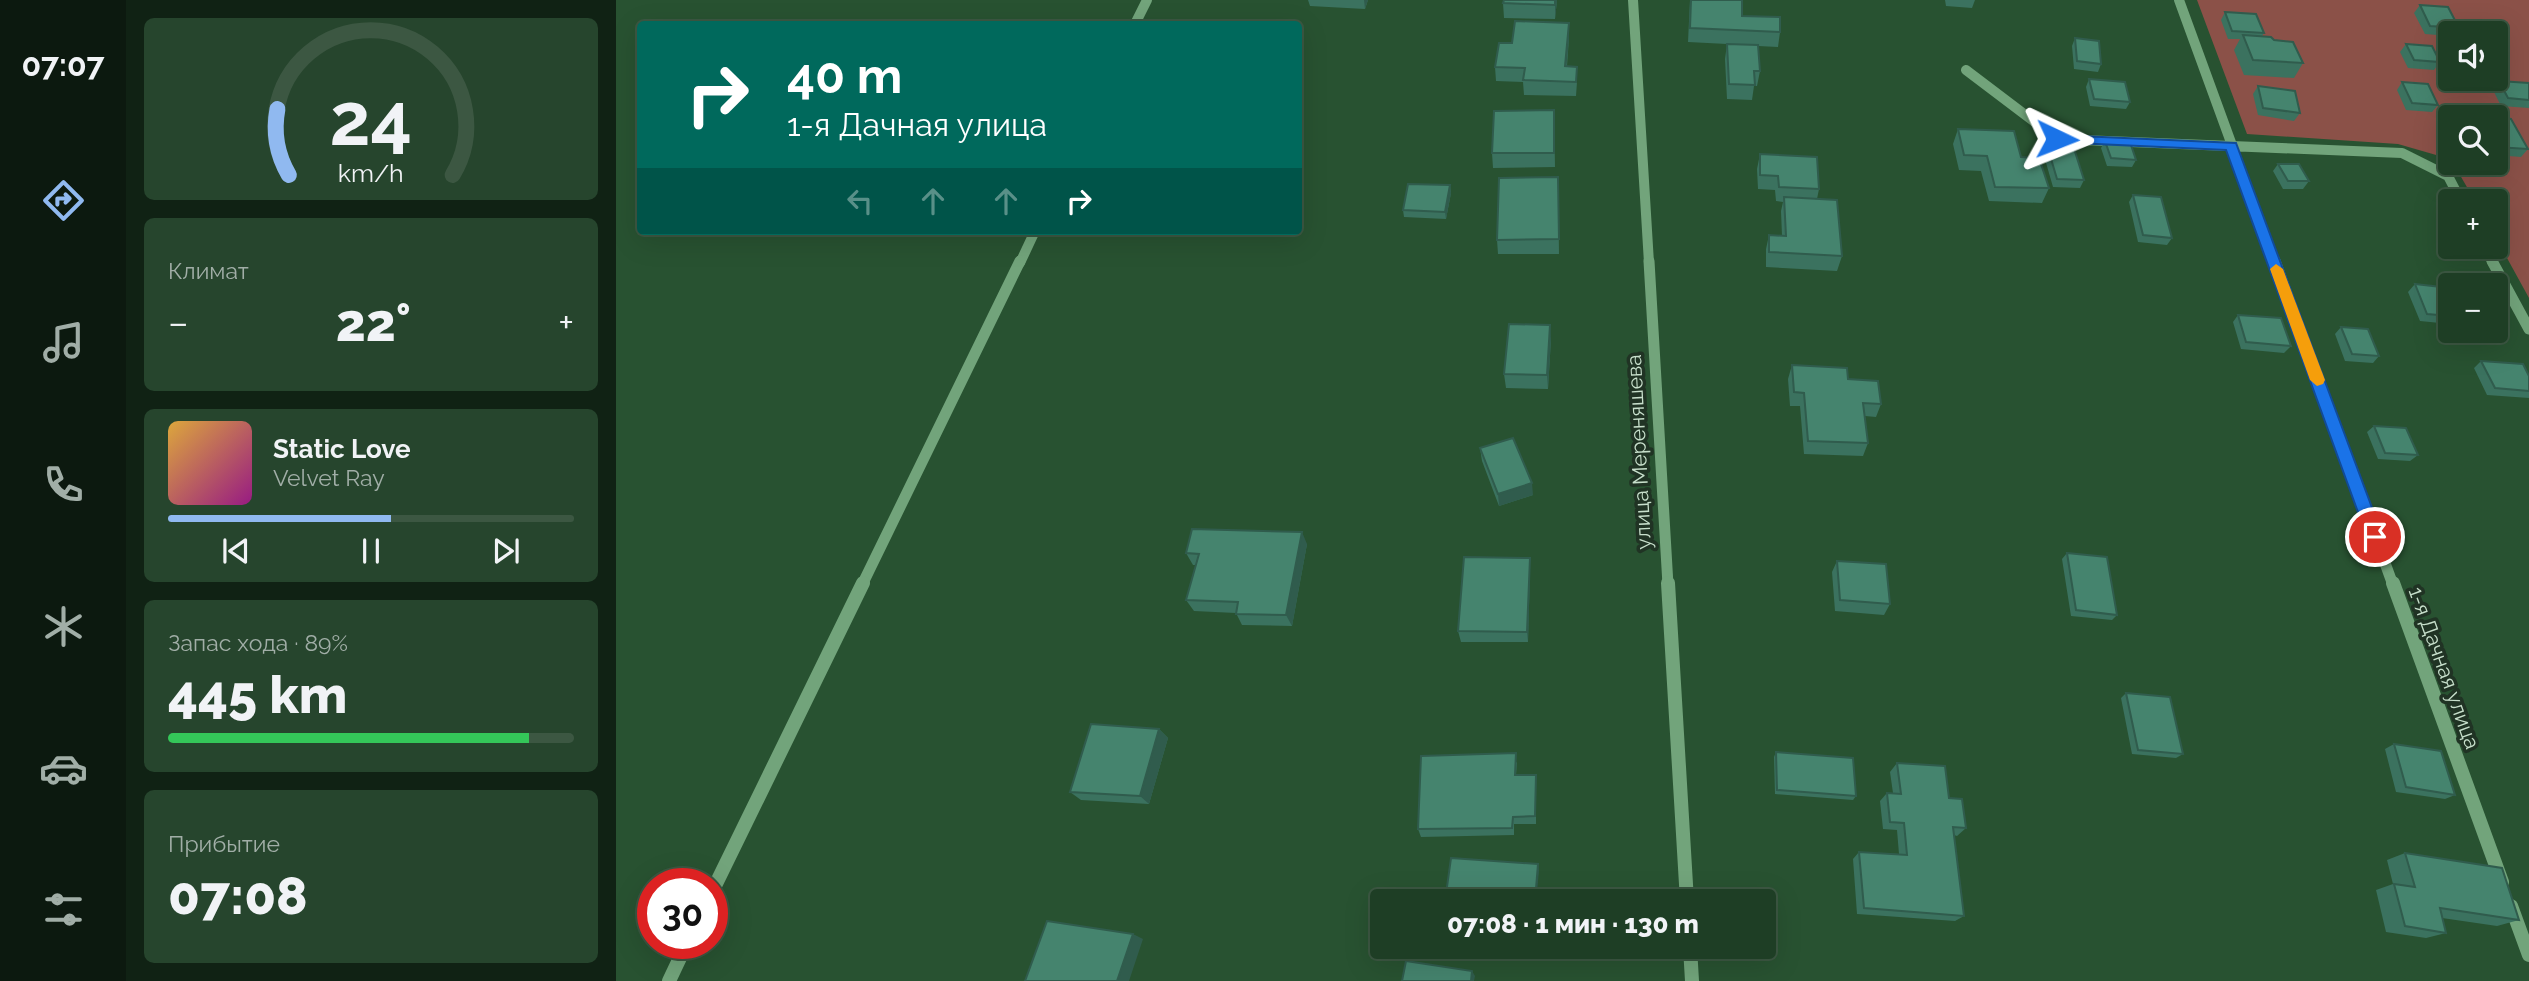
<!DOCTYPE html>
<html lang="ru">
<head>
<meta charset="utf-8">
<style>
  body { margin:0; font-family:Raleway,sans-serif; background:#26452d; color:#f1f3f6; height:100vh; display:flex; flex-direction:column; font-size:26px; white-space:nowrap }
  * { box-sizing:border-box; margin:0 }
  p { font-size:23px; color:#a1aea7 }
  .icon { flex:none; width:38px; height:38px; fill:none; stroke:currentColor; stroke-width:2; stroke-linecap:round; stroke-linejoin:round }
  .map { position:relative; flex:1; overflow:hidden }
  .sheet { display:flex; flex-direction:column; gap:18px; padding:18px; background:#102214; width:490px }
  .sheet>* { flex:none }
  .hud { position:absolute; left:21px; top:21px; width:665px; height:214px; border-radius:7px; box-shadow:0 7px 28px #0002,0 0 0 2px #3c5742; background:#00695c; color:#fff; overflow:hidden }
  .fabs { position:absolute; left:1822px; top:21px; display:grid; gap:14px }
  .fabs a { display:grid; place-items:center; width:70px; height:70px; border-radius:7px; background:#1e3e25; box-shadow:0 7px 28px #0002,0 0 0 2px #3c5742; font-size:35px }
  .speed { position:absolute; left:21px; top:868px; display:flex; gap:14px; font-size:35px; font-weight:700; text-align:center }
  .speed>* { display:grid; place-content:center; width:91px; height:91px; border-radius:50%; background:#1e3e25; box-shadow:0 7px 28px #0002,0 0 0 2px #3c5742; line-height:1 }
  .speed .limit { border:10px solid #d22; background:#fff; color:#111 }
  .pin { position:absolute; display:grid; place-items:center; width:60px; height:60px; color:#fff; margin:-30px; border:4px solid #fff; border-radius:50%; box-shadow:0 2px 7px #0007 }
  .me { position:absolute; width:77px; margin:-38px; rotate:92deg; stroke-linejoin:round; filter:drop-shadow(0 0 5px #0008) }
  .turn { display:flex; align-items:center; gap:24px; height:147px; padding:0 35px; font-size:32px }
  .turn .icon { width:91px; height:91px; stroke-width:2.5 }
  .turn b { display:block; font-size:49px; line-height:60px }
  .lanes { display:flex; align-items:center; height:66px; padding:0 35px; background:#0003; justify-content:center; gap:35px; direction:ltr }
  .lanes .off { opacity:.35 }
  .big { font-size:52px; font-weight:800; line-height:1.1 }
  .sheet .tile { flex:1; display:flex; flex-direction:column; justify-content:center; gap:10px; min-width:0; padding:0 24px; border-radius:10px; background:#26452d }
  .sheet .dial { align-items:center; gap:0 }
  .dial svg { height:182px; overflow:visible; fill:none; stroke:#3c5742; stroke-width:7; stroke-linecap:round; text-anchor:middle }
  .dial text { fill:#f1f3f6; stroke:none }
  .song { display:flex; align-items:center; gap:21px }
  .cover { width:84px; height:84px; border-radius:10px; background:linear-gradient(135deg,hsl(40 70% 55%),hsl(310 70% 35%)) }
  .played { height:7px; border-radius:4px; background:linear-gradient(90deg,#90b9f0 55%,#3c5742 55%) }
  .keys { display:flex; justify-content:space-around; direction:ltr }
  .heat { display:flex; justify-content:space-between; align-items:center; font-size:38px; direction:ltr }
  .charge { height:10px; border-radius:5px; background:linear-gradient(90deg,#34c759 89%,#3c5742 0) }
  .trip { position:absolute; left:754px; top:889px; width:406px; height:70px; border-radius:7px; background:#1e3e25; box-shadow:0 7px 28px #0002,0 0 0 2px #3c5742; font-weight:800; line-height:70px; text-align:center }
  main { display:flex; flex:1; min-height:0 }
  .menu { display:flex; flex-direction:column; width:126px; justify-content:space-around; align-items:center; background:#0c190f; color:#a1aea7 }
  .menu .icon { width:49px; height:49px }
  .menu .current { color:#90b9f0 }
  .menu b { font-size:32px; color:#f1f3f6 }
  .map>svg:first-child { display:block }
  .green { fill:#8b5148; fill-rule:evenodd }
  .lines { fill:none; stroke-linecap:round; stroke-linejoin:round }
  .minor-far2 { stroke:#72a47b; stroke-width:10 }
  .minor-far1 { stroke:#72a47b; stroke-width:11 }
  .minor { stroke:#72a47b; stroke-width:14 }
  .wall { fill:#3b725f }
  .shaded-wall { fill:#305c4d }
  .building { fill:#45846e; stroke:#305c4d; stroke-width:2 }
  .route { fill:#1a73e8; stroke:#114b97; stroke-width:2 }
  .slow { fill:#f59e0b }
  .labels { text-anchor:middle; stroke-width:7; stroke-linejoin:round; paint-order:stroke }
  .street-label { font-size:21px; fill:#c7dfcb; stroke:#203324 }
</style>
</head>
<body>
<main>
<nav class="menu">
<b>07:07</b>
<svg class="icon current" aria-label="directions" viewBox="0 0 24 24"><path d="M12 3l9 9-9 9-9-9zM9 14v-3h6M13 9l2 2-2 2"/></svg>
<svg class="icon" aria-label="music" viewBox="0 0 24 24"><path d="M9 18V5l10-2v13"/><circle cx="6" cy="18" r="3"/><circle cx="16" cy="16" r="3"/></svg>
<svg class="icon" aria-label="phone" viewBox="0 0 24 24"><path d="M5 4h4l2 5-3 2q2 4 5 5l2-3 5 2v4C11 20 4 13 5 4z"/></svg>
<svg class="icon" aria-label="climate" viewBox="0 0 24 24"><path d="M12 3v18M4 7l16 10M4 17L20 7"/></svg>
<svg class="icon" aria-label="car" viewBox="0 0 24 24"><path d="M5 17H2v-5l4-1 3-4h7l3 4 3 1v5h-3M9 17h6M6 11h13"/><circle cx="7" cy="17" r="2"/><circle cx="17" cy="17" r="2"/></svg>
<svg class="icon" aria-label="filters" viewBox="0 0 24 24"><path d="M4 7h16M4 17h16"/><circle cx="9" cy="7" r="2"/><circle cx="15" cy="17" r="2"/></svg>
</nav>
<section class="sheet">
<div class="tile dial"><svg viewBox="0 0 100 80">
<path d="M14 69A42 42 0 1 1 86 69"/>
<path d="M14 69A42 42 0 0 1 9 40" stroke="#90b9f0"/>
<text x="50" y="56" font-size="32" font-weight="700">24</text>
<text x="50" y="72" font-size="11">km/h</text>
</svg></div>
<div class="tile"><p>Климат</p>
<div class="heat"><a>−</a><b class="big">22°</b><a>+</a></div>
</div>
<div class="tile">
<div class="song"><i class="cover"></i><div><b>Static Love</b><p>Velvet Ray</p></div></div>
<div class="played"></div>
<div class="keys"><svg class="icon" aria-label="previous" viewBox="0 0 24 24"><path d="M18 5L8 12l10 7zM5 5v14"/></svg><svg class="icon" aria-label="pause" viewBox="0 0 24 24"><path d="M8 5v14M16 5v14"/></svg><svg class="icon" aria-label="next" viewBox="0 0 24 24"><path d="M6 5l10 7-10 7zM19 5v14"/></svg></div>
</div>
<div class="tile"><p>Запас хода · 89%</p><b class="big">445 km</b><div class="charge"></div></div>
<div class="tile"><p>Прибытие</p><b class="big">07:08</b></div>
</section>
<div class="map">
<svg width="1913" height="981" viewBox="0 0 1913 981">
  <rect width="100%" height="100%" fill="#285231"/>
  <path class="green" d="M1581,0H1913V298L1880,238V201H1859L1837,163H1880V117H1834V159L1782,144L1631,134ZM1834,33H1880V79H1834Z"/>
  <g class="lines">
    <path class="minor-far2" d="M1017,0L1033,263
      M1563,0L1659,263
      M519,24L531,0
      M1350,70L1441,139L1786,153L1832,176L1845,201
      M1869,247L1877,263
      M404,263L419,231"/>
    <path class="minor-far1" d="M1033,261L1052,585
      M1659,261L1777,585
      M1876,261L1913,329
      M246,585L404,261"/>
    <path class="minor" d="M1052,583L1071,901
      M1777,583L1886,882
      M96,892L247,583
      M1895,906L1913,955
      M1074,947L1076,981
      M53,981L71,943"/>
  </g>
  <path class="wall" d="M692,0H752L749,9L694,6Z
    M941,0L939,19L888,18L887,3Z
    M1074,0H1126V16L1164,32L1162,47L1142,46L1144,71L1141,86H1138L1136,100L1111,99L1109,59L1111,44L1072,42Z
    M1329,0H1359L1356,8L1330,6Z
    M1804,5L1843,28L1839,33H1834V36L1809,34L1798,13Z
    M1609,12L1648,33L1646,36L1658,40L1687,63L1678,78L1628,75L1618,50L1624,39H1612L1605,20Z
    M953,23V38L951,66L961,82L960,96L908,95L907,82L880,81L879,67L896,43Z
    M1459,38L1485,64L1482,72L1458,69L1456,46Z
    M1790,44L1824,62L1818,70L1792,68L1784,52Z
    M1473,79L1514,102L1510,109L1474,106L1470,87Z
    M1883,81L1913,83V108L1885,106L1876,88Z
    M1786,82L1822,105L1816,112L1790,110L1781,90Z
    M1642,86L1684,113L1678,121L1642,115L1637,94Z
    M938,110L939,167L877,168L876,153Z
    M1880,117L1912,149L1905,157L1880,155Z
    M1342,129L1405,157L1433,188L1426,203L1373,201L1365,171L1343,170L1337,144Z
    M1428,135L1468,180L1464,188L1437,187L1424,142Z
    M1489,141L1520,160L1516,167L1491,166L1485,148Z
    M1144,154L1203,189L1201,199L1226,256L1221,271L1150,267V249L1153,235L1166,236L1165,211L1167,202L1160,201L1159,190L1142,189L1141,169Z
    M1662,164L1693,181L1687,189H1667L1657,171Z
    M942,177L943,254H882L881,240Z
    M834,185L835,193L830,219L788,217L787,210Z
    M1517,195L1556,238L1551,245L1522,242L1513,202Z
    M1799,284L1834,288V324L1804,321L1792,292Z
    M1622,315L1675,346L1668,353L1625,349L1617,322Z
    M1725,327L1763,356L1757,363L1729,361L1719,334Z
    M935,339L932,389L890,388L888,374Z
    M1865,361L1913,376V398L1871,395L1858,368Z
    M1176,365L1232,379L1265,404L1260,417L1249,416L1252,443L1247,456L1188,454L1184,406H1174L1172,379Z
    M1758,426L1802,455L1794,461L1762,459L1751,432Z
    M864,448L917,495L883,506L866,461Z
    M691,544L676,626L626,625L620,613L578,611L570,600L580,565H577L570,553Z
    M1451,553L1501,615L1496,620L1455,616L1446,559Z
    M914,558V570L912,642H845L842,631Z
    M1221,561L1274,604L1268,615L1219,611L1216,572Z
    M1510,693L1567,754L1560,758L1516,754L1505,698Z
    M543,729L552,738L533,804L465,800L454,792Z
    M1778,744L1839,795L1829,799L1780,792L1769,749Z
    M1160,752L1240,796L1237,800L1159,794L1158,757Z
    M901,762L900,775H920V824H898V835L805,837L802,829Z
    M1281,763L1333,798L1350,828L1341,836L1338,835L1348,916L1339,921L1241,914L1237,859L1243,852L1283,854L1281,830L1267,829L1264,801L1271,793H1277L1274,772Z
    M1789,853L1903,920L1881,926L1826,918L1830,933L1810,938L1770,932L1760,890L1777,884L1771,860Z"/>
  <path class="shaded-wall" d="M748,0H752L749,9Z
    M939,0H941L939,19Z
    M953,23V38L949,81V66Z
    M834,185L835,193L830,219L829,212Z
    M934,325L935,339L932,389L931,375Z
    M916,483L917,495L883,506L882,494Z
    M686,532L691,544L676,626L670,615Z
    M914,558V570L912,642L911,632Z
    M543,729L552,738L533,804L524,796Z
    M922,864L923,871L920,901H919Z
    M517,934L527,939L513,981H501Z
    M856,971L859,976L858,981H855Z"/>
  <path class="building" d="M888,0H939V5L887,3Z
    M1075,0H1126V16L1164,17V32L1074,28Z
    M1804,5L1832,7L1843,28L1814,26Z
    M1609,12L1640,14L1648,33L1616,31Z
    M899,21L953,23L949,66L961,67L960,82L907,80L909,68L879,67L883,43H896Z
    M1627,35L1655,37L1658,40L1677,42L1687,63L1637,60Z
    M1459,38L1483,41L1485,64L1461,61Z
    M1111,44L1142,45L1144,71H1138L1139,85L1113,84Z
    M1790,44L1816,46L1824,62L1798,60Z
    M1473,79L1509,82L1514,102L1478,99Z
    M1883,81L1913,83V100L1892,98Z
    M1786,82L1812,84L1822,105L1796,103Z
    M1642,86L1679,91L1684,113L1647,108Z
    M938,110V153H876L878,111Z
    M1880,117L1895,119L1912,149L1880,147Z
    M1342,129L1398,131L1405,157L1423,158L1433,188L1379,187L1371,156L1348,155Z
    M1428,135L1454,136L1468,180L1441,179Z
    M1489,141L1514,142L1520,160L1495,158Z
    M1144,154L1201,157L1203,189L1163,187L1162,176L1144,175Z
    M1662,164H1683L1693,181H1672Z
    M942,177L943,239L881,240L883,178Z
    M792,184L834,185L829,212L787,210Z
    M1517,195L1545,197L1556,238L1527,235Z
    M1168,197L1221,200L1226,256L1153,252V235L1170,236Z
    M1799,284L1834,288V316L1811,314Z
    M1622,315L1665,318L1675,346L1630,342Z
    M893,324L934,325L931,375L888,374Z
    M1725,327L1752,329L1763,356L1736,354Z
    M1865,361L1907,364L1913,376V391L1879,388Z
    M1176,365L1231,368L1232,379L1262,381L1265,404L1247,403L1252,443L1192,441L1188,393L1178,392Z
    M1758,426L1790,428L1802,455L1769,453Z
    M897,438L916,483L882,494L864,448Z
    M576,529L686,532L670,615L620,614L622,602L570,600L583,554L570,553Z
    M1451,553L1491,557L1501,615L1460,610Z
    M848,557L914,558L911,632L842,631Z
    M1221,561L1270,564L1274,604L1224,600Z
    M1510,693L1554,697L1567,754L1522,750Z
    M475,724L543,729L524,796L454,792Z
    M1778,744L1825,751L1839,795L1790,787Z
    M1160,752L1237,758L1240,796L1161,790Z
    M900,753L899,775H920L919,816L897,817L896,828L802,829L805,756Z
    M1281,763L1329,766L1333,798L1346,799L1350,828L1337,827L1348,916L1248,908L1243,852L1291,855L1288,823L1274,822L1271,793L1285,794Z
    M1789,853L1886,868L1903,920L1824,908L1830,933L1789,926L1778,884L1799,887Z
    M835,858L922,864L919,901H829Z
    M431,921L517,934L501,981H409Z
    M790,961L856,971L855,981H786Z"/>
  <path class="route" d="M1441,135L1620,143L1767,537L1765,542H1753L1751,537L1610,150L1437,142V136Z"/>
  <path class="slow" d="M1660,264L1667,269L1709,380L1707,384L1701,386L1694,380L1654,269Z"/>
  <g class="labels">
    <g class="street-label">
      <text transform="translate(1023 452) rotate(-93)" y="7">улица Мереняшева</text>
      <text transform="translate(1828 668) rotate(70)" y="7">1-я Дачная улица</text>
    </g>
  </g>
</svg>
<div class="fabs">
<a><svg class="icon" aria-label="sound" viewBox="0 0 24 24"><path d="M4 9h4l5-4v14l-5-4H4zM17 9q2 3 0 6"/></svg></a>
<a><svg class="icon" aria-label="search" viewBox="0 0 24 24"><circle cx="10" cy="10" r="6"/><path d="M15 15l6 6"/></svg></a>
<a>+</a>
<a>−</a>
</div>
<div class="speed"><div class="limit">30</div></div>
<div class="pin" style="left:1759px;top:537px;background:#d93025"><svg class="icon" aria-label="arrive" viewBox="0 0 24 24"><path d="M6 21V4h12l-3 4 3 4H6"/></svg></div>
<svg class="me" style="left:1441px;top:139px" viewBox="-20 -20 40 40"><path d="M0-17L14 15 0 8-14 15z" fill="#1a73e8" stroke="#fff" stroke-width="4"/></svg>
<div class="trip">07:08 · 1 мин · 130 m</div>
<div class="hud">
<div class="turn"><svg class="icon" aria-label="right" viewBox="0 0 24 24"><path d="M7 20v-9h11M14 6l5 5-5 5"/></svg><div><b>40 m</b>1-я Дачная улица</div></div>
<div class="lanes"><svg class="icon off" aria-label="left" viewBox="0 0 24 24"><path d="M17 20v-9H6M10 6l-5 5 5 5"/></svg><svg class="icon off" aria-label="ahead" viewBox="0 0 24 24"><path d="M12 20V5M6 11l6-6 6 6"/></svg><svg class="icon off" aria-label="ahead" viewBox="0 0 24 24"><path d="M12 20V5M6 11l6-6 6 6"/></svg><svg class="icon" aria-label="right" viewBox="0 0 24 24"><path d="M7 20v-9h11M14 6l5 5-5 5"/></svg></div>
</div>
</div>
</main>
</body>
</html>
